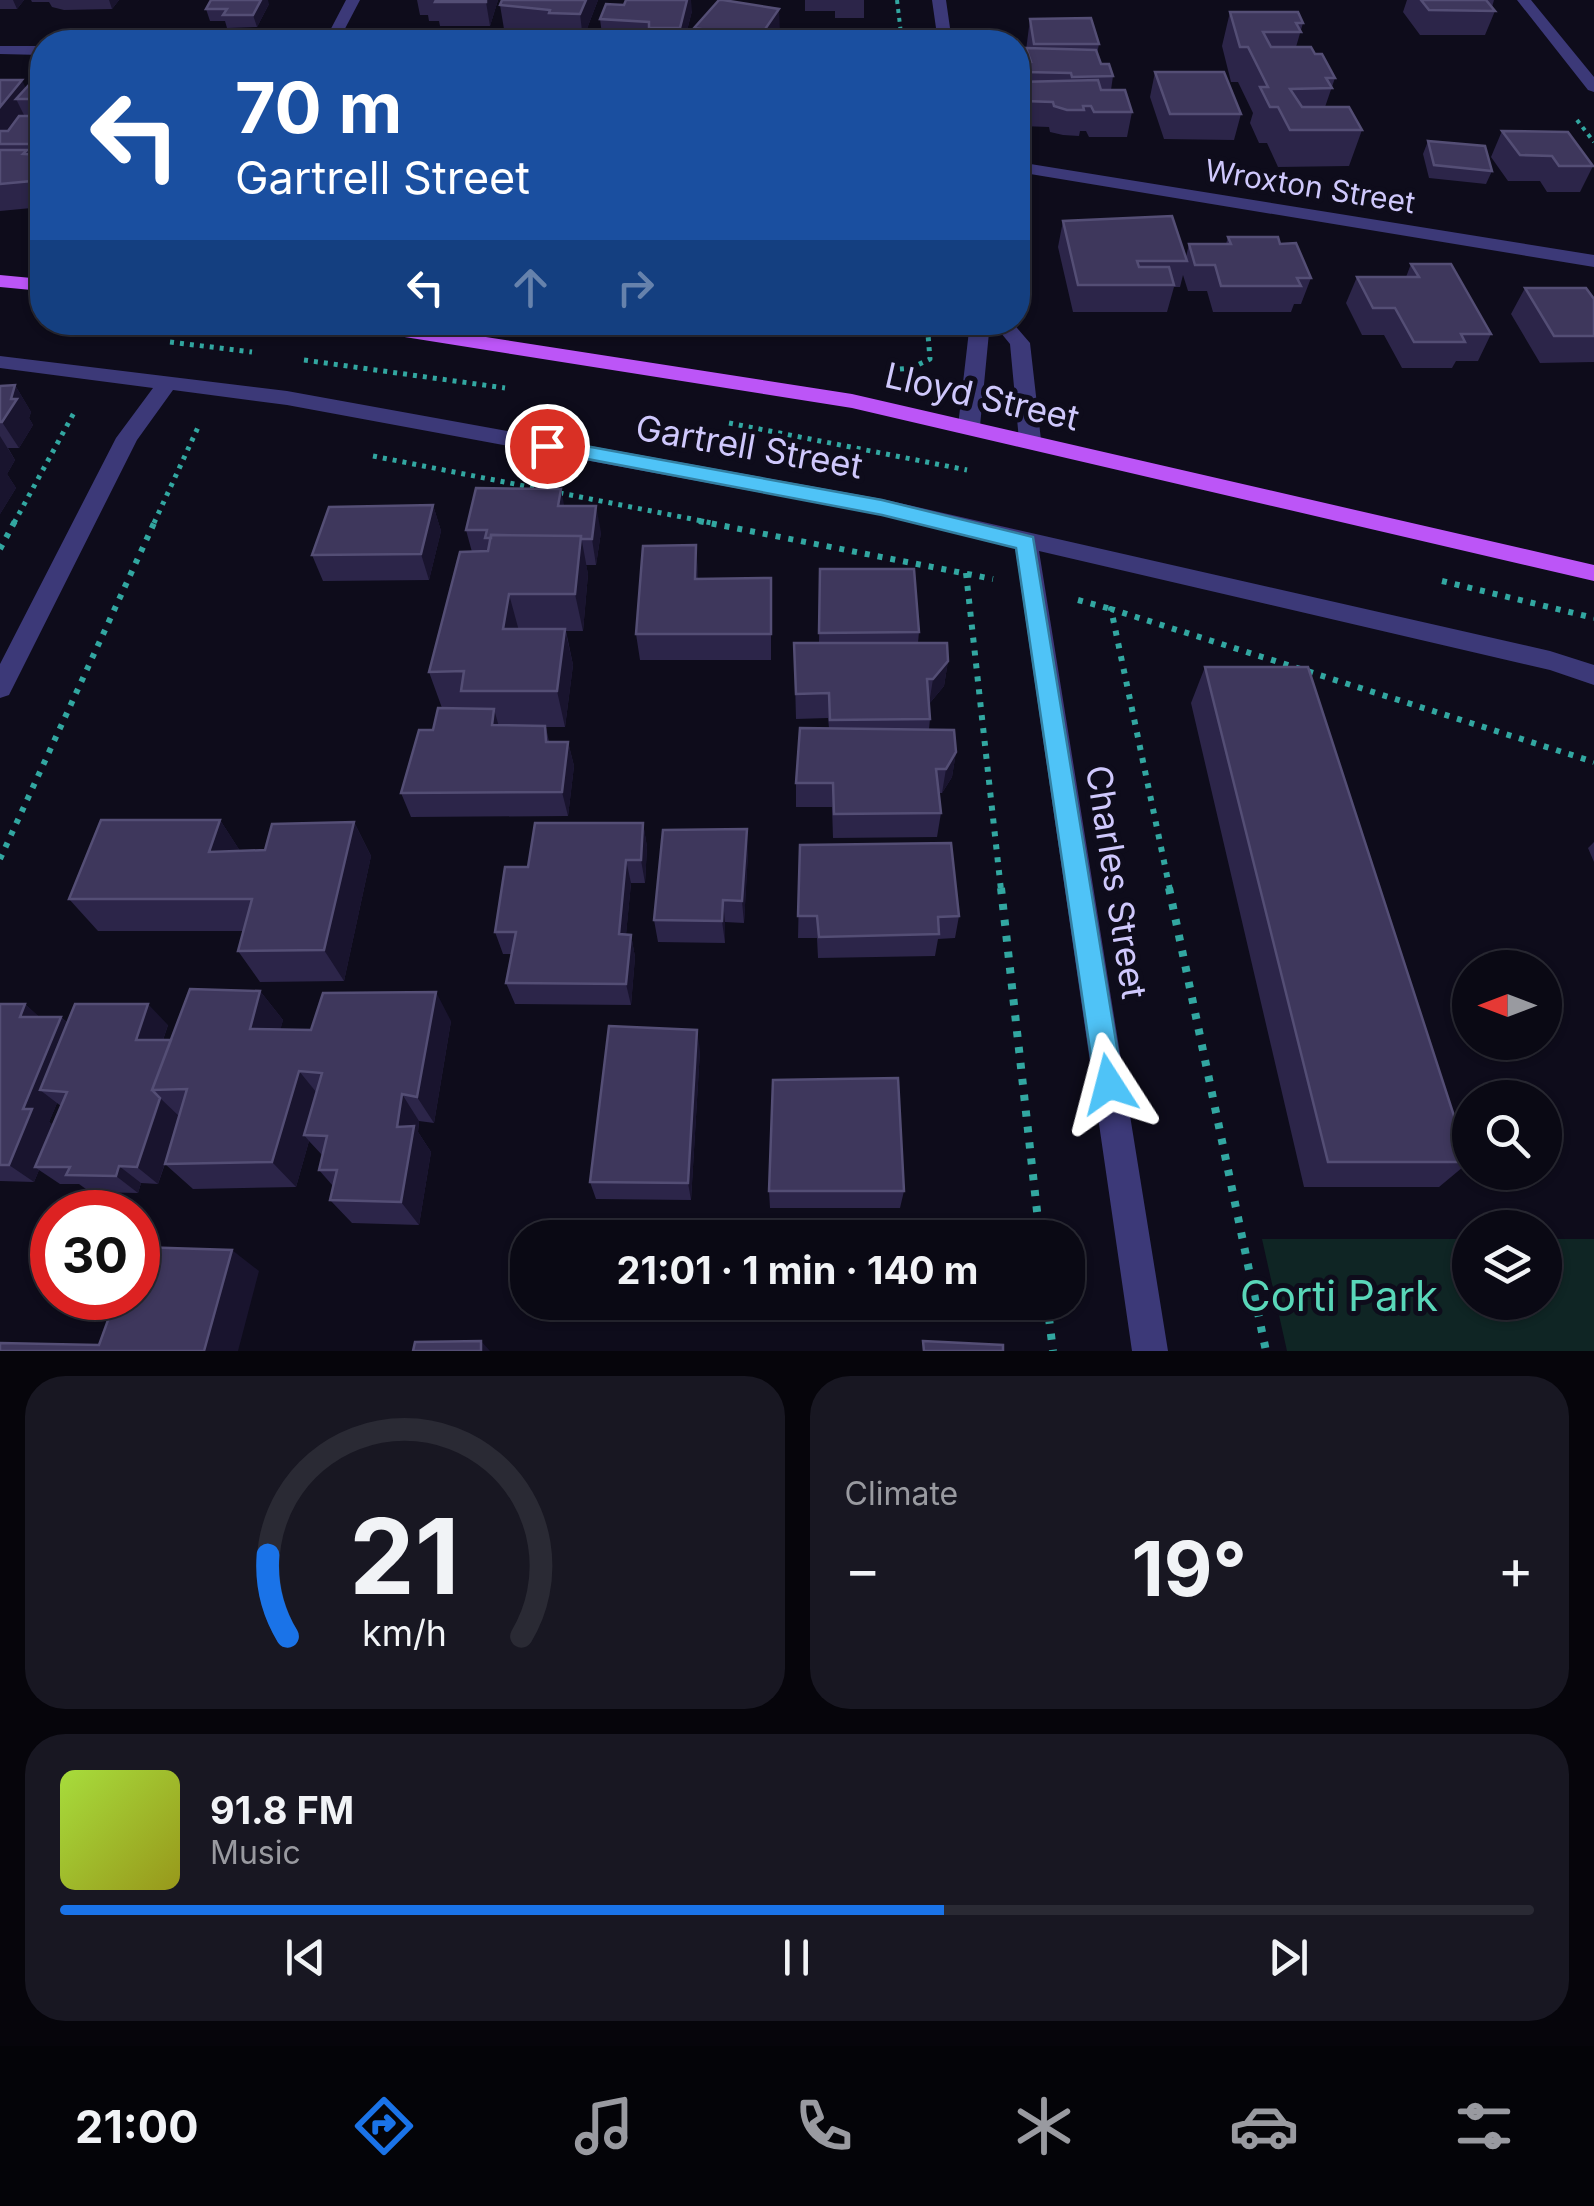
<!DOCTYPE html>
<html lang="en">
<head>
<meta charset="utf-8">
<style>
  body { margin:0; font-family:Inter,sans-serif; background:#181722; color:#f1f3f6; height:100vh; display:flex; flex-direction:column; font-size:38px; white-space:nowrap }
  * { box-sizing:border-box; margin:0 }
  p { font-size:32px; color:#999aa0 }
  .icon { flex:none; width:55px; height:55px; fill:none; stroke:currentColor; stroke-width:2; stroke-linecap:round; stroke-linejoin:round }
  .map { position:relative; height:1351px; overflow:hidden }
  .sheet { display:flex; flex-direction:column; gap:25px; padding:25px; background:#06050b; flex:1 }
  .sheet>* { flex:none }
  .guide { position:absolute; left:30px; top:30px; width:1000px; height:305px; border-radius:40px; box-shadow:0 2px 8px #0004,0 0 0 2px #2a2a34; background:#1a4fa0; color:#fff; overflow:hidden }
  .needle { width:65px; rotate:270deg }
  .fabs { position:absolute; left:1452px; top:950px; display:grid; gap:20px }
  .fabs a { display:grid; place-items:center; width:110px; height:110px; border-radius:50%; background:#0a0914; box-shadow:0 2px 8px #0004,0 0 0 2px #2a2a34; font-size:50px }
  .speed { position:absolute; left:30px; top:1190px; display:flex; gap:20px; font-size:50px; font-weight:700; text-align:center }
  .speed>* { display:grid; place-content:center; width:130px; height:130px; border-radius:50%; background:#0a0914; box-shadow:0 2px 8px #0004,0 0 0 2px #2a2a34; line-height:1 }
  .speed .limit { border:15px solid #d22; background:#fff; color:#111 }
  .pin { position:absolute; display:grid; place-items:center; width:85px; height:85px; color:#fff; margin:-42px; border:5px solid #fff; border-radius:50%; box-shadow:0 2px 10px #0007 }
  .me { position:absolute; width:110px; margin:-55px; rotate:351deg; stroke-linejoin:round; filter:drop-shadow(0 0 8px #0008) }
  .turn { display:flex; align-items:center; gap:35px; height:210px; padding:0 40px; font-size:45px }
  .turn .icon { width:130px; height:130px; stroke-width:2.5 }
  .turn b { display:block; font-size:70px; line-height:85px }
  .lanes { display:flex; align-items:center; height:95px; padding:0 40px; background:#0003; justify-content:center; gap:50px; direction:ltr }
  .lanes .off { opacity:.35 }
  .big { font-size:75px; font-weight:700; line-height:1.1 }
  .sheet .card { flex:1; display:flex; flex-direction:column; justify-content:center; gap:15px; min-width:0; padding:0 35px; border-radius:40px; background:#181722 }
  .sheet .dial { align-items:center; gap:0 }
  .dial svg { height:260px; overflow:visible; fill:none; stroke:#2a2a34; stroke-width:7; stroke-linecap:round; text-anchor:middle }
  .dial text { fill:#f1f3f6; stroke:none }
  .song { display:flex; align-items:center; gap:30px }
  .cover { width:120px; height:120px; border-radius:15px; background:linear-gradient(135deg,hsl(80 70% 55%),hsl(60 70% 35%)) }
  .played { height:10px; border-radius:5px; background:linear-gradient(90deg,#1a73e8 60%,#2a2a34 60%) }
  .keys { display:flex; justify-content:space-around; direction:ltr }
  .heat { display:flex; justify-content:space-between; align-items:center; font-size:55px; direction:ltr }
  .sheet .tiles { flex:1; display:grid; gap:25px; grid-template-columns:1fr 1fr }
  .card:last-child { grid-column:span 2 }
  .trip { position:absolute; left:510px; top:1220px; width:575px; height:100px; border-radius:40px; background:#0a0914; box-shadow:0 2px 8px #0004,0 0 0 2px #2a2a34; font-weight:700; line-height:100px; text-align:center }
  .tab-bar { display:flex; height:160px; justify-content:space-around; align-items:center; background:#040408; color:#999aa0 }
  .tab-bar .icon { width:70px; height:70px }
  .tab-bar .selected { color:#1a73e8 }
  .tab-bar b { font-size:45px; color:#f1f3f6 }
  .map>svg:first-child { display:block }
  .green { fill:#0f2524 }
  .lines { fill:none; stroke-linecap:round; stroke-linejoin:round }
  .path-far3 { stroke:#32a7a1; stroke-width:4; stroke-dasharray:4 5; stroke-linecap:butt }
  .path-far2 { stroke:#32a7a1; stroke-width:5; stroke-dasharray:4 6; stroke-linecap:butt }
  .path-far1 { stroke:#32a7a1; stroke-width:6; stroke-dasharray:5 8; stroke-linecap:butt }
  .path { stroke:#32a7a1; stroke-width:8; stroke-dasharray:6 10; stroke-linecap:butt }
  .minor { fill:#3c3978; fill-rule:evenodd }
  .primary { fill:#bc55f7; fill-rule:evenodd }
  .wall { fill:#2c2549; fill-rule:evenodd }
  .shaded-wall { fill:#19142e }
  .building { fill:#3e375c; stroke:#544e75; stroke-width:2.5 }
  .route { fill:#4fc3f7; stroke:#337fa1; stroke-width:2.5 }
  .labels { text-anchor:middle; stroke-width:10; stroke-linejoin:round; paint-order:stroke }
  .far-street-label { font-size:30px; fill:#cfc8fc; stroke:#0e0c1b }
  .street-label { font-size:35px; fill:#cfc8fc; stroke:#0e0c1b }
  .near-park-label { font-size:42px; fill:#59d7b9; stroke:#0e0c1b }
</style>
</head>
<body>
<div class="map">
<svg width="1594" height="1351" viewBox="0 0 1594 1351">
  <rect width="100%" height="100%" fill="#0e0c1b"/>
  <path class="green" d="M1262,1239H1470V1302H1545V1239H1594V1351H1287Z"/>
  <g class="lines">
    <path class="path-far3" d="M897,0L902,42
      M373,40L403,42
      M1577,120L1594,142"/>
    <path class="path-far2" d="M170,342L252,352
      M304,360L505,388
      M890,370L911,368L930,359L927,322
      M729,423L967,470
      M373,456L712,523
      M14,523L76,409
      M154,523L200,423"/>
    <path class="path-far1" d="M699,521L993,579
      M0,549L15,521
      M966,573L1001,890
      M1442,581L1594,618
      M1078,600L1111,609
      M0,859L155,521
      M1170,890L1111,609L1594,762"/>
    <path class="path" d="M1001,888L1040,1238
      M1169,888L1266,1351
      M1047,1302L1053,1351"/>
    <path class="minor" d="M346,0H360L338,42H324Z
      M932,0H946L952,42H938Z
      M1517,0H1531L1594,77V92L1588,90Z
      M0,46H42V55L0,54Z
      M1018,162L1594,255V267L1018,172Z
      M970,322H990L980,426L969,433L958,426Z
      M992,322H1012L1030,343L1041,440L1038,445L1030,447L1019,440L1010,344Z
      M0,356L287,391L882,499L1550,651L1594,665V685L1550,670L1039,551L1168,1351H1132L1015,546L882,515L287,405L173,390L137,440L9,695L0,698V664L116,438L153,388L0,368Z"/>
    <path class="primary" d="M0,275L42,279V291L0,287Z
      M339,322H389L852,394L1594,565V581L852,408L348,328Z"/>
  </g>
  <path class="wall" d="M0,0H24L17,9H0Z
    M31,0H119L112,9L64,10L52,7L49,2H32Z
    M417,0H498L490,26H440L439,21H429L428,15H420Z
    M598,0L583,39L553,38L552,34L504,29L500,5Z
    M805,0H864V18H835V11H805Z
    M1407,0H1494L1492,7L1495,11L1485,35H1420L1403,12Z
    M269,4L257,27L227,28L225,21H210L206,9Z
    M692,11L684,42H603L600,19Z
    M1230,12L1303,23L1296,47L1315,54L1335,78L1325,107L1362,130L1349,166L1278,167L1267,143H1259L1250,123L1253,113L1238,82H1231L1222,46Z
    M1030,19L1099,44L1097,54L1101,64L1113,76L1111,90L1132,112L1127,137H1089L1086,131H1080L1079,136L1063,135L1050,132L1049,127L1021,126L1018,113V94L1019,82H1022Z
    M694,28L780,33L773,42H695Z
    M1155,72L1241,114L1234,140L1164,139L1150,97Z
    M42,74V207L0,211V80L26,88Z
    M1502,131L1593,166L1580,192H1547L1540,181H1508L1491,157Z
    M1428,141L1492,171L1486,184L1429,178L1423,154Z
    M1063,221L1186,257L1189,244H1226L1228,237L1280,244L1311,278L1301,304H1294L1291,312H1213L1207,291H1188L1183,275L1180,287H1174L1167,312H1073L1058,247Z
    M1411,264L1491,334L1478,361H1456L1452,368H1402L1384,335H1362L1346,303L1357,277H1406Z
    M1525,288L1594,299V362L1540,363L1511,314Z
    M15,385L31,412L29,418L33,425L19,448H8L15,460L7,474L16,488L0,514V386Z
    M433,505L441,531L429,580L323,581L312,555Z
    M564,506L601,532L596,565H586L588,574L583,631H566L573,665L565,727H546L549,742H568L574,766L568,816L411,817L401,793L433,730L467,708H442L429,672L472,552L466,530Z
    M696,545L698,579L771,578V660H640L636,634Z
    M820,569L919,632L918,643L948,661L944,686L929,704L930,719L929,729L956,752L952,777L942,793H939L941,813L937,837L833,838L832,807H796V783L829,728L828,718L796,719L794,643H819Z
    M1205,667L1469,1162L1439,1187H1304L1191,703Z
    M220,820L240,851L265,850L354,822L371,856L344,981L260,982L238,951L243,931H98L69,899Z
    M643,823L647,847L645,883H631L626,934L631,935L635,957L631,1005L515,1004L506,983L512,954H503L495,932L528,867Z
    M1594,842V862L1588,848Z
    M800,845L959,916L955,938L938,939L935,956L818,958L817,938H798Z
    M748,852L744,923L725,922V943L658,942L654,920Z
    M260,991L283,1020L280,1030H311L451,1021L434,1123L419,1121L418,1132L431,1152L419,1225L352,1223L330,1200L333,1186L319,1170L323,1156L309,1141L296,1187L193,1189L165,1164L158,1184L141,1183L138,1193L90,1192L79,1184H60L39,1170L34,1182L0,1181V1004H25L39,1017H61L68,1023L168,1025L163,1040H171ZM57,1103L61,1106L53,1125L49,1122Z
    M700,1050L691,1200L596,1199L590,1182Z
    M769,1191H904L900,1208H770Z"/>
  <path class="shaded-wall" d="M13,0H24L17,9Z
    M109,0H119L112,9Z
    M261,0H268L269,4L257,27L253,15Z
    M486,0H498L490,26L486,2Z
    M586,0H598L583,39L580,14Z
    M687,0H691L692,11L684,42H681L680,28Z
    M779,9L780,33L773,42H760L759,38Z
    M22,80L31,99H16L25,117L5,142L0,132V107Z
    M15,385L31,412L29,418L33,425L19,448L2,422Z
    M0,436L15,460L7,474L16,488L0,514Z
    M561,489L566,515L558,506Z
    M433,505L441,531L429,580L421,554Z
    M596,506L601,532L596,565L592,539Z
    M581,536L588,574L583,631L575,594Z
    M696,545L698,571L697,605L695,579Z
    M509,594L519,631L503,629Z
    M565,629L573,665L565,727L557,691Z
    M948,661L944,686L929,704L933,679Z
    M494,709L501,734L492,725Z
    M568,742L574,766L568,816L562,792Z
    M956,752L952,777L942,793L946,769Z
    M220,820L242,854L209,852Z
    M354,822L371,856L344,981L324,950Z
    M643,823L647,847L645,883L641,860Z
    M747,829L748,852L744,923L742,901Z
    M626,860L631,883L624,956L619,934Z
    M723,900L725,922V943L722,921Z
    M631,935L635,957L631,1005L626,984Z
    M260,991L283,1020L273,1058L250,1029Z
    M436,992L451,1021L434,1123L417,1097Z
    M25,1004L48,1025L20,1017Z
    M148,1004L168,1025L156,1060L136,1040Z
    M61,1017L83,1037L40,1090L57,1103L49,1122L56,1127L35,1167L39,1170L34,1182L9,1165L23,1109Z
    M697,1030L700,1050L691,1200L688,1183Z
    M299,1071L321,1098L304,1135L309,1141L296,1187L272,1162Z
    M402,1094L419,1121L418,1132L431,1152L419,1225L401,1202L397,1127Z
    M160,1098L180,1117L158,1184L137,1167Z
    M119,1166L141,1183L138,1193L116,1176Z
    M232,1250L259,1271L238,1351H204Z
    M481,1341L490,1351H481Z"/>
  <path class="building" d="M211,0H261L253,15H223L227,9H206Z
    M436,0H486V2H435Z
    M502,0H586L580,14L549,13L550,10L500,5Z
    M626,0H687L680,28H649V22L600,19L606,4L624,5Z
    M719,0H723L779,9L759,38L694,28Z
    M1421,0H1486L1495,11L1429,10Z
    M1230,12H1298L1303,23H1296L1301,32H1263L1271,47H1311L1315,54H1322L1335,78H1326L1332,88L1290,89L1302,107H1349L1362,130H1290L1278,107H1270L1260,87H1268L1248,47H1240Z
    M1091,18L1099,44H1034L1030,19Z
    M1026,48L1096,50L1101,64H1109L1113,76L1072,77L1071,73L1026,72L1024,63L1031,62Z
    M1155,72H1224L1241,114H1170Z
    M39,74H42V99H16Z
    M0,80H22L0,107Z
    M1098,80L1101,90H1125L1132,112H1094L1091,106H1083L1084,110H1067L1054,106L1053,102L1024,101L1019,82Z
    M42,110V144H0V131H8L19,116H38Z
    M1502,131L1568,132L1593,166H1559L1552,156L1520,155Z
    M1428,141L1485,146L1492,171L1434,165Z
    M0,150H27L23,154L42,155V180L0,184Z
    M1172,216L1187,261H1137L1139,267H1169L1174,285H1078L1063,221Z
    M1228,237H1278L1280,244L1296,243L1311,278H1297L1301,286H1221L1215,265H1195L1189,244H1231Z
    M1411,264H1451L1491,334H1461L1465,342H1414L1395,308H1373L1357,277H1419Z
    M1525,288H1586L1594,299V336H1554Z
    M15,385L11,399H17L2,422H0V386Z
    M476,488L561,489L558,506H596L592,539H581V536L491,535V538H485L487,530H466Z
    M433,505L421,554L312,555L329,507Z
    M491,535L581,536L575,594H509L503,629H565L557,691H461L464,671L429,672L460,552L488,551Z
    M696,545L695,579L771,578V634H636L643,546Z
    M820,569H914L919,632L819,633Z
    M794,643H947L948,661L933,679H927L930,719L830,720L829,693L796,694Z
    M1205,667H1308L1469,1162H1328Z
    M438,708L494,709L492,725L545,726L546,742H568L562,792L401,793L419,730H433Z
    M800,728L954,730L956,752L946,769H936L941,813L834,814L833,783H796Z
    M101,820H220L209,852L265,850L272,824L354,822L324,950L238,951L252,899H69Z
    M535,823H643L641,860H626L619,934L631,935L626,984L506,983L516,932H495L505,867H528Z
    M747,829L742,901L723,900L722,921L654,920L663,830Z
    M951,843L959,916L938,917L939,934L819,937L817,916H798L800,845Z
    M190,989L260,991L250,1029L311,1030L323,993L436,992L417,1097L402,1094L397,1127L414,1126L401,1202L330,1200L337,1170H319L327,1136L304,1135L322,1073L299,1071L272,1162L165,1164L187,1089L152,1090Z
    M0,1004H25L20,1017H61L23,1109H32L9,1165H0Z
    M75,1004H148L136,1040H171L152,1090L160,1098L137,1167L119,1166L116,1176L66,1175L70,1167H35L67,1092L40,1090Z
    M609,1026L697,1030L688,1183L590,1182Z
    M898,1078L904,1191H769L773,1080Z
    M138,1247L232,1250L204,1351H0V1343L99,1345L116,1298H138Z
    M481,1341V1351H413L415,1342Z
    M923,1341L1003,1345V1351H924Z"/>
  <path class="route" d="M547,439L882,500L1033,537L1123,1084L1119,1094L1109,1099L1099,1094L1095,1084L1016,548L882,515L540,450L537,446Z"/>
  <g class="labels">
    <g class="far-street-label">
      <text transform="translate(1310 187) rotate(9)" y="10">Wroxton Street</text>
    </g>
    <g class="street-label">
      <text transform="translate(982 397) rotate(13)" y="12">Lloyd Street</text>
      <text transform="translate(749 447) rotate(10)" y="12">Gartrell Street</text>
      <text transform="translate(1116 882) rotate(81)" y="12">Charles Street</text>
    </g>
    <g class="near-park-label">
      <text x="1339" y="1311">Corti Park</text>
    </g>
  </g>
</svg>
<div class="fabs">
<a><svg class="needle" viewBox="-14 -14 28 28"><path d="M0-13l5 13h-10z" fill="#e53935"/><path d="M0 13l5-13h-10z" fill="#999aa0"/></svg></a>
<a><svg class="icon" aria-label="search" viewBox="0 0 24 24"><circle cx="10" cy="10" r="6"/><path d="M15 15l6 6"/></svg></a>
<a><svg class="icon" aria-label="layers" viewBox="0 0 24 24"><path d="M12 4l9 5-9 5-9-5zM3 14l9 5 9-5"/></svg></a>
</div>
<div class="speed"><div class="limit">30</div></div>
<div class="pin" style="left:547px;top:446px;background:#d93025"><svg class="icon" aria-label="arrive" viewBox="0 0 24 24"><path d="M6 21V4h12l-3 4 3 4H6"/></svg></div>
<svg class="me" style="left:1109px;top:1084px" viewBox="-20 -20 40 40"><path d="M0-17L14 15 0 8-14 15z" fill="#4fc3f7" stroke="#fff" stroke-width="4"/></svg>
<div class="trip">21:01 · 1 min · 140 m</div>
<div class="guide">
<div class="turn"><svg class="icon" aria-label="left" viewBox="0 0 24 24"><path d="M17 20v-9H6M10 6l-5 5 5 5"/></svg><div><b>70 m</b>Gartrell Street</div></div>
<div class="lanes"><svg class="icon" aria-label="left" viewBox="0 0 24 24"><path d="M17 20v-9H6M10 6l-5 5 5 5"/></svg><svg class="icon off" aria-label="ahead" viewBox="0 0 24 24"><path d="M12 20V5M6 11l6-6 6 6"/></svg><svg class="icon off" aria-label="right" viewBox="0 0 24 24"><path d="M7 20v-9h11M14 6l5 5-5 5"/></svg></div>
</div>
</div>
<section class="sheet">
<div class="tiles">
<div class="card dial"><svg viewBox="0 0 100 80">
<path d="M14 69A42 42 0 1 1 86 69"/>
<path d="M14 69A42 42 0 0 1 8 44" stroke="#1a73e8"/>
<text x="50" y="56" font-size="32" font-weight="700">21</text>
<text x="50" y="72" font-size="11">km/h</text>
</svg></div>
<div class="card"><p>Climate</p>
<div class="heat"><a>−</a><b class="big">19°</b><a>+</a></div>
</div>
<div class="card">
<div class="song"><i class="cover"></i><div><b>91.8 FM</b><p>Music</p></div></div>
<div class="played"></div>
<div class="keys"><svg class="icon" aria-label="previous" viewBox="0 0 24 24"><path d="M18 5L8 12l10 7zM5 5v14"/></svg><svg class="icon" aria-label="pause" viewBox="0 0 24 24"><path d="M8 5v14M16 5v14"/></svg><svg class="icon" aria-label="next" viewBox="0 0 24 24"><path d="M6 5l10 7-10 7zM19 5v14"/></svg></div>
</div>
</div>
</section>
<nav class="tab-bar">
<b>21:00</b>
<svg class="icon selected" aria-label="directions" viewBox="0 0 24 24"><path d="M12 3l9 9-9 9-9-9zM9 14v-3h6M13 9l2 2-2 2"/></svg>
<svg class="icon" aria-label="music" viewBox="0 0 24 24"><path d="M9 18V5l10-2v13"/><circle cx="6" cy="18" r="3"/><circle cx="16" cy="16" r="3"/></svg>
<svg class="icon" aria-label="phone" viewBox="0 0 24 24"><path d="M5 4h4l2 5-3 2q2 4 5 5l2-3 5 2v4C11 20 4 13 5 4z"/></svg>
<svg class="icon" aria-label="climate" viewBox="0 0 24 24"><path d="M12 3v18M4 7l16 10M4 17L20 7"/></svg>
<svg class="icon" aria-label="car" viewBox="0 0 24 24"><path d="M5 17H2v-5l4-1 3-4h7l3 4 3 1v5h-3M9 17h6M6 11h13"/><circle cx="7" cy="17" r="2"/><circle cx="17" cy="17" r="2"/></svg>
<svg class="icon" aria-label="filters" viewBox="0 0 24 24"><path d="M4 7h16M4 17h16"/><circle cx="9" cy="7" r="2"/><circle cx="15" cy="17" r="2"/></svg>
</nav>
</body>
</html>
